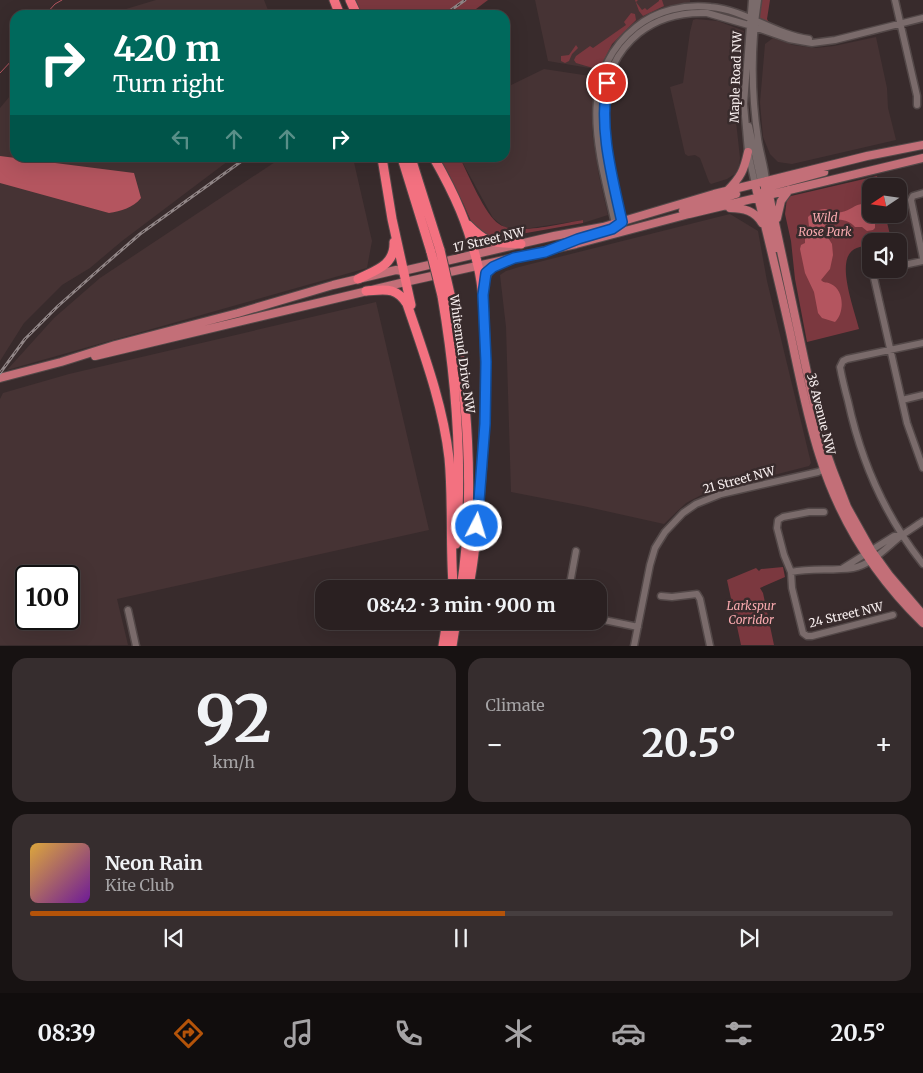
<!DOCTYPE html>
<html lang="en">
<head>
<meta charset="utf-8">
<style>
  body { margin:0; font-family:Merriweather,serif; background:#362d2e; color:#f1f3f6; height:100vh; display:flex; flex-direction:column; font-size:19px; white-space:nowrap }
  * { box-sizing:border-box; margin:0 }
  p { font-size:16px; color:#a5a3a5 }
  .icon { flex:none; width:28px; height:28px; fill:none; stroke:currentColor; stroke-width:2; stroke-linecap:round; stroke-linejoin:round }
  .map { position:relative; height:646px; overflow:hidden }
  .sheet { display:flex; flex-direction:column; gap:12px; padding:12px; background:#171212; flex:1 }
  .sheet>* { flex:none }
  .top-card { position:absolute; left:10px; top:10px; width:500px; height:152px; border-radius:15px; box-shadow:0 5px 20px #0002,0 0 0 1px #463e3f; background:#00695c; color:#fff; overflow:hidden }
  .needle { width:32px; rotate:257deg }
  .buttons { position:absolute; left:862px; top:178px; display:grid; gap:10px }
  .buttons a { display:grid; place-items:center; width:45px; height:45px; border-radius:10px; background:#2a2021; box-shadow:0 5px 20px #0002,0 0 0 1px #463e3f; font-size:25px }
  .speed { position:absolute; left:15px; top:565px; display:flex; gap:10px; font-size:25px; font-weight:700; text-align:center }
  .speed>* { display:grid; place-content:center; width:65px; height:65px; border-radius:50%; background:#2a2021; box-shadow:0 5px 20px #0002,0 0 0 1px #463e3f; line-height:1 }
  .speed .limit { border:2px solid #111; border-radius:8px; background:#fff; color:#111 }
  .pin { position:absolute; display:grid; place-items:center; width:42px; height:42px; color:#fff; margin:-21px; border:2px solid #fff; border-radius:50%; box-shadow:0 1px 5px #0007 }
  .me { position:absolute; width:55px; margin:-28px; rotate:5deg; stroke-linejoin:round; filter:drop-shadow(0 0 4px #0008) }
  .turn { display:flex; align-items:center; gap:18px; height:105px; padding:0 20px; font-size:22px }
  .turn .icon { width:65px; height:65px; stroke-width:2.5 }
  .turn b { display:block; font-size:35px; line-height:42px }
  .lanes { display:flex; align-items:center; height:48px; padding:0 20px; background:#0003; justify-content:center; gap:25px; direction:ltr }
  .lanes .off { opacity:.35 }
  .big { font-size:38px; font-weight:700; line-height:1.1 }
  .sheet .tile { flex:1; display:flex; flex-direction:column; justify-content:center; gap:8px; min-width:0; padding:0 18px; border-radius:15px; background:#362d2e }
  .sheet .dial { align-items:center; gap:0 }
  .dial b { font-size:65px; line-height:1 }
  .song { display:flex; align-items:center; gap:15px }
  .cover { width:60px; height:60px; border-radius:8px; background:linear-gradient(135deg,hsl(40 70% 55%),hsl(280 70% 35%)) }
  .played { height:5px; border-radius:2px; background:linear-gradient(90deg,#b45309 55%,#463e3f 55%) }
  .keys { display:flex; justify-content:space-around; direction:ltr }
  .heat { display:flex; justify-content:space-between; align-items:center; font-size:28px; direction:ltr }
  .sheet .tiles { flex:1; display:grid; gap:12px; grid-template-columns:1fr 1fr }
  .tile:last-child { grid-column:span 2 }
  .trip { position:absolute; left:315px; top:580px; width:292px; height:50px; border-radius:15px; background:#2a2021; box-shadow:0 5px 20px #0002,0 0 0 1px #463e3f; font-weight:700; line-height:50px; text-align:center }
  .tab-bar { display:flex; height:80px; justify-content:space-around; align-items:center; background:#110d0d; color:#a5a3a5 }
  .tab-bar .icon { width:35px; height:35px }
  .tab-bar .selected { color:#b45309 }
  .tab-bar b { font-size:22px; color:#f1f3f6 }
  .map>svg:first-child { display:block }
  .built { fill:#463334; fill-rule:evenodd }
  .green { fill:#7b383f }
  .water { fill:#b4555f }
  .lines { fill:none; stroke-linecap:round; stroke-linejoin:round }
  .stream { stroke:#b4555f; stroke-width:1 }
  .minor-casing { stroke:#534848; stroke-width:9 }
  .major-casing { stroke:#534848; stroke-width:10 }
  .highway-casing { stroke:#534848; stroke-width:11 }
  .minor { stroke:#7a6b6b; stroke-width:6 }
  .major { stroke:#c36f78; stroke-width:8 }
  .highway { stroke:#f37180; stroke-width:9 }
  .rail-casing { stroke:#918687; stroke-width:3 }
  .rail { stroke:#382b2c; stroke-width:1; stroke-dasharray:4; stroke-linecap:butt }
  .highway-bridge-casing { stroke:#534848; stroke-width:11; stroke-linecap:butt }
  .highway-bridge { stroke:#f37180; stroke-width:9 }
  .route-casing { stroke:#114b97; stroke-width:12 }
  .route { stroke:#1a73e8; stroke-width:9 }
  .labels { text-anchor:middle; stroke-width:5; stroke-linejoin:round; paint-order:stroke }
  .street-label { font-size:12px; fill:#f7eeee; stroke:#382b2c }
  .park-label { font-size:12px; font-style:italic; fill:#f8a9ae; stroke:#382b2c }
</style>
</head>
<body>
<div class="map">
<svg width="923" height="646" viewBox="0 0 923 646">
  <rect width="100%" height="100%" fill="#382b2c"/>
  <path class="built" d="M156,0H264L270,15H106Z
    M535,0H690V2L661,8L634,23L613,44L601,66L595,69L548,61Z
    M696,19L718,21L744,31L735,112L740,158L739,167L735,174L727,179L711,184L709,182L700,158L695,155L688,156L685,154L670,87L683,83L690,32L693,20Z
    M876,37L887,88L888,108L896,140L792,164L778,162L770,154L763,137L760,102L765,44L773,38L793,45L815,48L834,46Z
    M544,69L590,76L595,80L592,132L599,176L608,215L583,223V220L524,229L504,227L493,218L460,158H505V88Z
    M15,90V158H232L122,241L90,268L62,285L24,323L0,361V108Z
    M281,158H353L372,241L367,268L7,370L54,318L100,278Z
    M730,214L758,231L767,281L811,463L809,466L707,492L686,503L664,524L583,506L511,492L506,327L500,275L506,271L519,267Z
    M376,302L429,530L117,599L128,645H0V399L3,393L69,374ZM26,576H69V619H26Z"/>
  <path class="green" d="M354,0H488L468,15H361Z
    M635,0H638L636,2L642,10L645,8L647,10L659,1V0H662L664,6L643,16L639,11Z
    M760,0H770L767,19L770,24L758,18Z
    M631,13L635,14L636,20L612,44L600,68H593L576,63L574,60L576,56L590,46L593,48L626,25L624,22Z
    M576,45L578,48L572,54L569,61L565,63L561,61V56L569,55Z
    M437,158H460C468,174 485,215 499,224C516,236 563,223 583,220V223L504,237L492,238L485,235L474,228L463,203Z
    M877,176L879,186H871V214H885L891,239L871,241V244C865,246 854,247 850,253C838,268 855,312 859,329L807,342L795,279L791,241L785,214L787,198L791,196Z
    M783,567L785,577L760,588L763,593L774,645H741L727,580L756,568L759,571L761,569Z"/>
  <path class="water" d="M0,156L134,173L141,198C133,208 121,211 109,213L0,183Z
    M864,204L870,207L871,214L875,216V228L873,230L867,231L862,227H855C847,218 831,217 824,227L825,233L832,244L833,255L830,269L821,280C825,284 826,281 831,284C844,290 845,312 835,322L822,318L818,313L814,292L805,273L800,249L801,245L805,243V234L801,233V230L809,227L808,217C814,212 821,207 830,210C834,211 837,213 842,212C850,211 854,204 864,204Z"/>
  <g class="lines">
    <path class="stream" d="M45,15L55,4L62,0
      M0,73L15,57"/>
    <g class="minor-casing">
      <path id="minor" d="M752,0L744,104L748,152L755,184
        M758,0C751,46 751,93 758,139C760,153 765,167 766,181
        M895,0L917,96V105
        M749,126L761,182
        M923,193L913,196L911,200L923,258
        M624,231C613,167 577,83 639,33C659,17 682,12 707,13L752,26L789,39L812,43L835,40L923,18
        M617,233C603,165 570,79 636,27C657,10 685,4 711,7C745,10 774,34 809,39
        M899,266L923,261
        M889,269L877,272L874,278L907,423L923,468
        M923,343L847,359L843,361L840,367C842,378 845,390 848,401C861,461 885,516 923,564
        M902,400L923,395
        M824,512H809L783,517L778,520L777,528L784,555L791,572L792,588L803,633L807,636H812L893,615
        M843,568L894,536H898
        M791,572C811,568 832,571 853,568C871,565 887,547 901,536C908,531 916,526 923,521
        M569,589L576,551
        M661,596L672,597L697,594L700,599L710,646
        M128,610L136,646
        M599,619L638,627
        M634,646L650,565L655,548L665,532L683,513L696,504L721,494L818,472L829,467"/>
    </g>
    <g class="major-casing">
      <path id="major" d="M766,181L811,391L823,443L833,471L847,507L871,550L889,575L923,615
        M755,184C767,233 779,282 790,332C799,374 807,417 820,457C840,521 876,577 923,623
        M765,188L824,172
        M727,191C741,177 744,170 748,152
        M762,193L776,248
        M730,208C744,208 755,211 762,223
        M683,211L736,194
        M777,218L781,201L789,190
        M95,356L405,282L576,244L689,214L923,158
        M0,378L61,362L115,345L238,313L333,285L396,270L403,271L554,236L603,227L714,194L867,156L923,145"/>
    </g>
    <g class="highway-casing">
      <path id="highway" d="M334,0L340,15
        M350,0L357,15
        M382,158L392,219L411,305
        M402,158L431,252
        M411,158L440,250
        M434,158C455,195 468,224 478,266C484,291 484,317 485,342C486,396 484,449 479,502C476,530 475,561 468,589
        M468,225C489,246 492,242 521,244
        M358,279C376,270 395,265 394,242
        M484,284C486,266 499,264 514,258
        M366,291C384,290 396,286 407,304C424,354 443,405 449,458C453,500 450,542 453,584
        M450,294C467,391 476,491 461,589
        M442,296C456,378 463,460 456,544
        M443,646L447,621
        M452,646L456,621"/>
    </g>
    <use href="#minor" class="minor"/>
    <use href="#major" class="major"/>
    <use href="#highway" class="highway"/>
    <g class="rail-casing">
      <path id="rail" d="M444,15L465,0
        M0,373L25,339L58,306L102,267L140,234L246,158"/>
    </g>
    <use href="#rail" class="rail"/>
    <g class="highway-bridge-casing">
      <path id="highway-bridge" d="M440,250L450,294
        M431,252L442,296"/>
    </g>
    <use href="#highway-bridge" class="highway-bridge"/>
  </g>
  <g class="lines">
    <g class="route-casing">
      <path id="route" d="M477,526L485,424L486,362L483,295L486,273L493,267L514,258L545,252L578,239L612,229L622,222C612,176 599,130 607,83"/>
    </g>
    <use href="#route" class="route"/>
  </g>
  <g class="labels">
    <g class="street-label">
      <text transform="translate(736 77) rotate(-88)" y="4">Maple Road NW</text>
      <text transform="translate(489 240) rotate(-13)" y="4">17 Street NW</text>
      <text transform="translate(462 354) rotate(82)" y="4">Whitemud Drive NW</text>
      <text transform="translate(821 414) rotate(76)" y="4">38 Avenue NW</text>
      <text transform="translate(739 480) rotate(-15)" y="4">21 Street NW</text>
      <text transform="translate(846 615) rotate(-13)" y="4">24 Street NW</text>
    </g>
    <g class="park-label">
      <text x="825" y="222">Wild<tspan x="825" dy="14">Rose Park</tspan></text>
      <text x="751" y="610">Larkspur<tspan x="751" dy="14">Corridor</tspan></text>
    </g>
  </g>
</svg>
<div class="buttons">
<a><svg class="needle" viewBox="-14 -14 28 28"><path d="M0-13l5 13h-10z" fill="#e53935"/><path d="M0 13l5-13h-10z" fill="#a5a3a5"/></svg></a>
<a><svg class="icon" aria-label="sound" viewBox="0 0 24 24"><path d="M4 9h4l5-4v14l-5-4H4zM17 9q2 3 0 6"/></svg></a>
</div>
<div class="speed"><div class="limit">100</div></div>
<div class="pin" style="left:607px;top:83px;background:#d93025"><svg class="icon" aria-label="arrive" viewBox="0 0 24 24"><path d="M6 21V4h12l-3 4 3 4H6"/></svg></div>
<svg class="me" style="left:477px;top:526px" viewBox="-20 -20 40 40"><circle r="17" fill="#1a73e8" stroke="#fff" stroke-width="3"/><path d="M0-11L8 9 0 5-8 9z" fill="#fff"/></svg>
<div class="trip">08:42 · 3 min · 900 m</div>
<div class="top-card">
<div class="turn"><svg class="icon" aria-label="right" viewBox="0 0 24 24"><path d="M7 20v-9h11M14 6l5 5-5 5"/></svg><div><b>420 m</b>Turn right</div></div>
<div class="lanes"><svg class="icon off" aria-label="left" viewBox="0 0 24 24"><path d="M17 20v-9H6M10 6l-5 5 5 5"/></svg><svg class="icon off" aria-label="ahead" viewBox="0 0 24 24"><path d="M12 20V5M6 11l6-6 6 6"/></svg><svg class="icon off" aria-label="ahead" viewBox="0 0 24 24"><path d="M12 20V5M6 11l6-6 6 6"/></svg><svg class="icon" aria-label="right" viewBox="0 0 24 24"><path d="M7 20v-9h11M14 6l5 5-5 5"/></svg></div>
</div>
</div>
<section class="sheet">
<div class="tiles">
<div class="tile dial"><b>92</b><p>km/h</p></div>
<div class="tile"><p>Climate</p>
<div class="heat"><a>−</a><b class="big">20.5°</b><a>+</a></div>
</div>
<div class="tile">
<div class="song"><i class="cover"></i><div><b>Neon Rain</b><p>Kite Club</p></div></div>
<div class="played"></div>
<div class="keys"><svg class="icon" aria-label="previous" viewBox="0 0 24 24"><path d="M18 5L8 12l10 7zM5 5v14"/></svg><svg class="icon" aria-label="pause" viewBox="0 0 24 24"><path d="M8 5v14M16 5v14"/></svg><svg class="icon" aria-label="next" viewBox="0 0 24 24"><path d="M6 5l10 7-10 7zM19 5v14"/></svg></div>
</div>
</div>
</section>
<nav class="tab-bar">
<b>08:39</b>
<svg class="icon selected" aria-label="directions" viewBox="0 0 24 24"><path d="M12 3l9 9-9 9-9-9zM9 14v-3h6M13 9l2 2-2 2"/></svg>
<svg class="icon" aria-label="music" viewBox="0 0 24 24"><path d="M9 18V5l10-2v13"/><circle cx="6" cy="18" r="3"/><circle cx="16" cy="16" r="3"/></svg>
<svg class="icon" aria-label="phone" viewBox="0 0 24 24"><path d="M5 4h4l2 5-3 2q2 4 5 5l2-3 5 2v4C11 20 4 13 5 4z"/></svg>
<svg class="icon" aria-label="climate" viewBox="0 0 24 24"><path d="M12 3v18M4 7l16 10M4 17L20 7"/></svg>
<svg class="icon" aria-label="car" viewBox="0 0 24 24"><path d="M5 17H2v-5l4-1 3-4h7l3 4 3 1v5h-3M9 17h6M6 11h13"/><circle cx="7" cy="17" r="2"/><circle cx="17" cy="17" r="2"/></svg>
<svg class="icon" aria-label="filters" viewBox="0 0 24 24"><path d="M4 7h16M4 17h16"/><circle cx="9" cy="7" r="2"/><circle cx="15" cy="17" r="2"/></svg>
<b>20.5°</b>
</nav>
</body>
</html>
